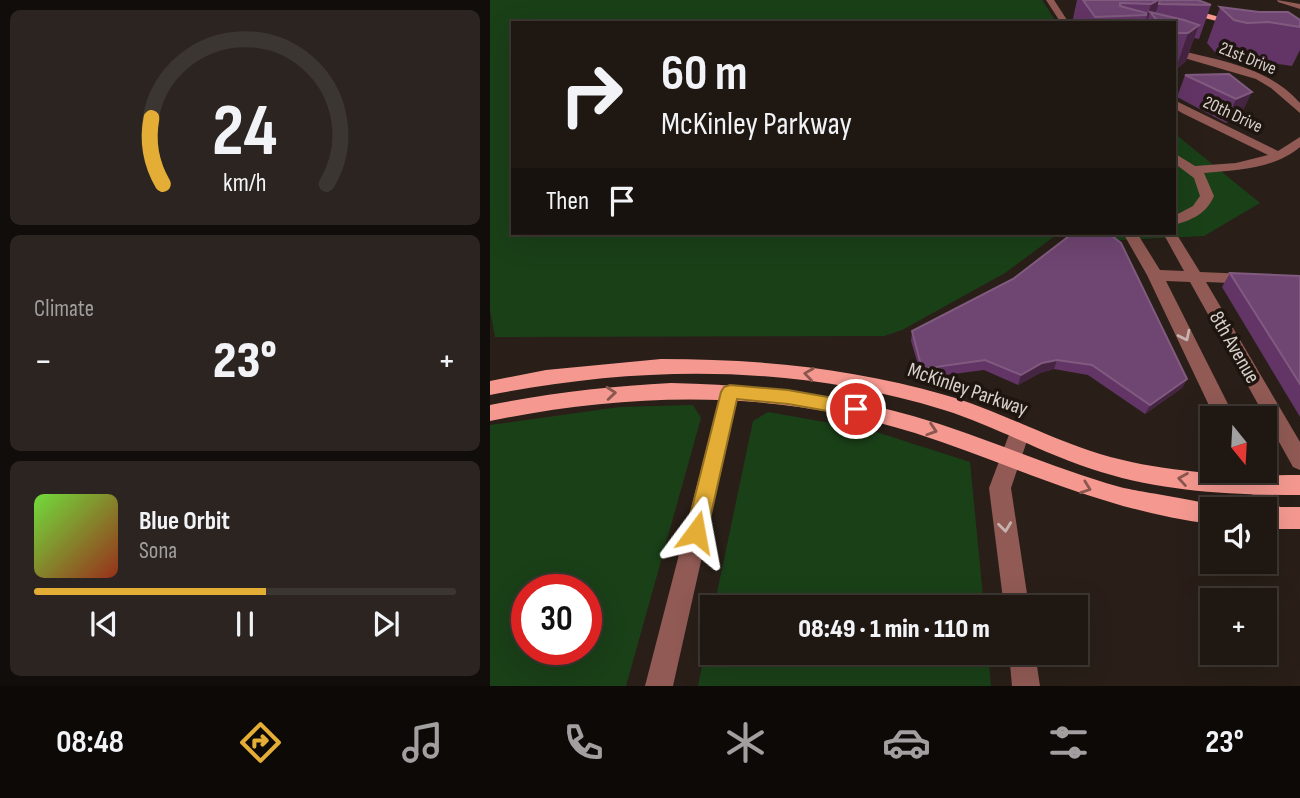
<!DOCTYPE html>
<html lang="en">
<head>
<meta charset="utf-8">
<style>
  body { margin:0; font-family:"Sofia Sans Condensed",sans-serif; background:#2c2420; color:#f1f3f6; height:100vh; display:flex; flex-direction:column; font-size:26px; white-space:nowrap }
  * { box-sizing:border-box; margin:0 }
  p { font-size:23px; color:#a19f9f }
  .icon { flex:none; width:38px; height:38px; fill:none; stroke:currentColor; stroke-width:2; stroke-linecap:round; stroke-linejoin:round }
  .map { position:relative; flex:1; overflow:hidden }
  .panel { display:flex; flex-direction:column; gap:10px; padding:10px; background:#110d0a; width:490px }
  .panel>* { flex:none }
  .hud { position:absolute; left:21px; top:21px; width:665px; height:214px; border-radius:0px; box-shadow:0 7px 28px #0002,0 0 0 2px #3c3632; background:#1f1712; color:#f1f3f6; overflow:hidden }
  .needle { width:46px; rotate:162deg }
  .fabs { position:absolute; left:710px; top:406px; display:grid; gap:14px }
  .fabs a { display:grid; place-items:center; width:77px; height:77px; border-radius:0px; background:#1f1712; box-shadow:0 7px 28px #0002,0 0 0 2px #3c3632; font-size:35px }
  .speed { position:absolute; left:21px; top:574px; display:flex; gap:14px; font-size:35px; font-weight:700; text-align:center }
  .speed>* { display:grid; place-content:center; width:91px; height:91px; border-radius:50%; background:#1f1712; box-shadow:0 7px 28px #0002,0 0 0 2px #3c3632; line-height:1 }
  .speed .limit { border:10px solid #d22; background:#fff; color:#111 }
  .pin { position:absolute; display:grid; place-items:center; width:60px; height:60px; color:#fff; margin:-30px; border:4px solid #fff; border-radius:50%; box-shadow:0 2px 7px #0007 }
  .me { position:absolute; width:77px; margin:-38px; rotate:13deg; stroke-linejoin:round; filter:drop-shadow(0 0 5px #0008) }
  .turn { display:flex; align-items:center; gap:24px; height:147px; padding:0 35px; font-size:32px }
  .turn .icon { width:91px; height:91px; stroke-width:2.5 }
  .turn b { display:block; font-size:49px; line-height:60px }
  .then { display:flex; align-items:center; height:66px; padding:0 35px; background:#0003; gap:14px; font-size:26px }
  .big { font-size:52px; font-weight:800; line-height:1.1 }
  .panel .card { flex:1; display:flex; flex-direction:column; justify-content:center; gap:10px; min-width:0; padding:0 24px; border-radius:10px; background:#2c2420 }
  .panel .dial { align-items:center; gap:0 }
  .dial svg { height:182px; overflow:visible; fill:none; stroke:#3c3632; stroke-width:7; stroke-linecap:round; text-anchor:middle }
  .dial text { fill:#f1f3f6; stroke:none }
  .song { display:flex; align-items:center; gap:21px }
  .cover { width:84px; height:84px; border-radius:10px; background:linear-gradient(135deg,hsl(100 70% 55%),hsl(10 70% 35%)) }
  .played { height:7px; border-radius:4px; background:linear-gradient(90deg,#e4ad35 55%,#3c3632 55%) }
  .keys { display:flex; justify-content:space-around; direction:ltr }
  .heat { display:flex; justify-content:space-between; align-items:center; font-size:38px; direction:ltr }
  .trip { position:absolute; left:210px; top:595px; width:388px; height:70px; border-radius:0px; background:#1f1712; box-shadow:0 7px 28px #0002,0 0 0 2px #3c3632; font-weight:800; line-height:70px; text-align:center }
  .tab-bar { display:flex; height:112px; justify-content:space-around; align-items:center; background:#0c0907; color:#a19f9f }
  .tab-bar .icon { width:49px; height:49px }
  .tab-bar .on { color:#e4ad35 }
  .tab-bar b { font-size:32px; color:#f1f3f6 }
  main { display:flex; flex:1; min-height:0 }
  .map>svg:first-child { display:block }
  .green { fill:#1a4018; fill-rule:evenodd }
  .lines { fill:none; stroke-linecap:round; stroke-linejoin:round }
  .minor { fill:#915a54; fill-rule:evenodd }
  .major { fill:#f59990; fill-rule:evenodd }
  .wall { fill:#633566 }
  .shaded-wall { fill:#462542 }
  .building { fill:#6f4571; stroke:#805b7f; stroke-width:2 }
  .oneway { stroke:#c6b2ae }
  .oneway2 { stroke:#8a5750 }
  .route { fill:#e4ad35; stroke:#947022; stroke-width:2 }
  .labels { text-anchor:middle; stroke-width:7; stroke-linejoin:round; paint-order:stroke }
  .far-street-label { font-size:18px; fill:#d7d0cc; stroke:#1f150f }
  .street-label { font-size:21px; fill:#d7d0cc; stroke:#1f150f }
</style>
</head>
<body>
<main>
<section class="panel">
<div class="card dial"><svg viewBox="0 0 100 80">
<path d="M14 69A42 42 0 1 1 86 69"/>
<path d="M14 69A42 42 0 0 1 9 40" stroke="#e4ad35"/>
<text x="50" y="56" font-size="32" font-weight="700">24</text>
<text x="50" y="72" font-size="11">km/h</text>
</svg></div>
<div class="card"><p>Climate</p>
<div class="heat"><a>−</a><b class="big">23°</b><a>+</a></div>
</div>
<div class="card">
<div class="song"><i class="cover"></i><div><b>Blue Orbit</b><p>Sona</p></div></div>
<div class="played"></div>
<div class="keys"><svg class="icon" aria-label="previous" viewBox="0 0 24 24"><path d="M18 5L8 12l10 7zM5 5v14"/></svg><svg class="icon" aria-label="pause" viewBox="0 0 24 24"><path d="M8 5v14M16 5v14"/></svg><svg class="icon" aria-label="next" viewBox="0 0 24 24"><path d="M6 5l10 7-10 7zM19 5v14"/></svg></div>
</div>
</section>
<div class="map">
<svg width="810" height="686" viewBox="0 0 810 686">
  <rect width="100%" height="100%" fill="#291f18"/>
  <path class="green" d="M0,0H552L567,23H23V233H569L515,273L412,330L394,336L5,337L0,310Z
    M684,133L770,203L714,236L630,240L599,233H684Z
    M203,405L211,418L136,686H0V425L130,407ZM37,590H96V649H37Z
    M278,412L380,430L480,462L494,607H224L263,421Z
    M222,617V653H498L501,686H208Z"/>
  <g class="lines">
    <path class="minor" d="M556,0H564L579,23H571Z
      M787,0L810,4V9L788,2Z
      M684,49C728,60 779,67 810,103V113L781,88L766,79L684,55Z
      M684,100L788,151L810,137V147C784,169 747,170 714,173L724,196C716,214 702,220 684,225V216L703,206L710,196L704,178L684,163V153L705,166L746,163L778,155L692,113L684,108Z
      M684,230L710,272L810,276V286L716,282L810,442V470L803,467L700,282L676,281L745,418H725L657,275L633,233H647L670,270L694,271L673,233H684Z
      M240,385L247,387L249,392L183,686H155L231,392L233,387Z
      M530,424L537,426L540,432L521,488L539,607H514L499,488L520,432L523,426Z
      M751,471H772L796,519L793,526L785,530L777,526L775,509H769Z
      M519,653H545L550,686H522Z"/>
    <path class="major" d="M644,0L694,7L754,24L750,27Z
      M171,359C268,359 362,368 455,395C508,410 557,438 610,454C674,473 743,476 810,475V495C743,495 676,492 611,472C557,456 508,427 454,410C305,364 152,365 0,395V381L56,370Z
      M181,383C263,385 344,393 423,416C493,436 559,467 630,487C648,492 725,502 732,509H723V524C617,512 524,465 425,433C286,389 141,392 0,421V405C61,393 120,386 181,383Z
      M775,507H810V529H775V509H770Z"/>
  </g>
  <path class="wall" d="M587,0H708L721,5L709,39L704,38L696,61L684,71V23H582Z
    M730,7L810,20V50L802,66L762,60L742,61L729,57L717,43Z
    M739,74L751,115L736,123L687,97L695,75Z
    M740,273L810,276V417L732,287Z
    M523,279L697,379L692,388L655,414L598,375L564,369L550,373L528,385L494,370L432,378L421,341L422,331Z"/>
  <path class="shaded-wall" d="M670,0L664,17L660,12L657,23H655L661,4Z
    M709,25L696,61L685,71L698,33Z
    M762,92L751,115L736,123L746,99Z
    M567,360L564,369L550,373L528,385L531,375L552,363Z
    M697,379L692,388L655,414L660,405Z"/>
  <path class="building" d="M593,0H668L661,4L630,3V6L656,13V15L605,17Z
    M670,0H708L721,5L669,4Z
    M730,7L769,12H798L810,20V27L779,22L757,23L744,20Z
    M660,12L694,20L709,25L698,33H684V23H669Z
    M739,74L762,92L746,99L695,75Z
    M583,233H618L631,243L697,379L660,405L602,365L567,360L552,363L531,375L495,360L432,369L422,331L523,279Z
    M740,273L810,276V384Z"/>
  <defs><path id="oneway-chevron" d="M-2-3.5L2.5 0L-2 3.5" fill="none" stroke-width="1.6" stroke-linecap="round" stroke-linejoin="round" transform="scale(1.75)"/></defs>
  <g class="oneway">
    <use href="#oneway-chevron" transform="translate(695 336) rotate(64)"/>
    <use href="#oneway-chevron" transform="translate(515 527) rotate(83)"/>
  </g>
  <g class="oneway2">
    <use href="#oneway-chevron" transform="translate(319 374) rotate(-172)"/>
    <use href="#oneway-chevron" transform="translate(121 393) rotate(-5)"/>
    <use href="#oneway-chevron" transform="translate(442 430) rotate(18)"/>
    <use href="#oneway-chevron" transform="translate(693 479) rotate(-171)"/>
    <use href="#oneway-chevron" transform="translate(596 488) rotate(20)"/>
  </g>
  <path class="route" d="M240,385L298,390L366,402L372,404L375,409L372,414L366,416L298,404L247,399L217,532L214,539L206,542L199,539L196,532L231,392L234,387Z"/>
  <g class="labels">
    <g class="far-street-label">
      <text transform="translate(758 58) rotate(22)" y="6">21st Drive</text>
      <text transform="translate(743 114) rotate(25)" y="6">20th Drive</text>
    </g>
    <g class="street-label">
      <text transform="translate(745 347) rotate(60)" y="7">8th Avenue</text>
      <text transform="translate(478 389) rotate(19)" y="7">McKinley Parkway</text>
    </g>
  </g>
</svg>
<div class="fabs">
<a><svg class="needle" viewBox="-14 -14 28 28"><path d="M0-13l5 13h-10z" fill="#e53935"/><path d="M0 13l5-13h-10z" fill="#a19f9f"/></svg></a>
<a><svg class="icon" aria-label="sound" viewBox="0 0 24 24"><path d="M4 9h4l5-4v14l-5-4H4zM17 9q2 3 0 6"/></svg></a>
<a>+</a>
</div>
<div class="speed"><div class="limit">30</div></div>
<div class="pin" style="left:366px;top:409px;background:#d93025"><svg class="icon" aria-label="arrive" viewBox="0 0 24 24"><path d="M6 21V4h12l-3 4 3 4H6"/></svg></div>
<svg class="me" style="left:206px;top:532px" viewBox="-20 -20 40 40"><path d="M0-17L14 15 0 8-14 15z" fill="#e4ad35" stroke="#fff" stroke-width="4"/></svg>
<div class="trip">08:49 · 1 min · 110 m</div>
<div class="hud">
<div class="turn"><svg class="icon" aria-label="right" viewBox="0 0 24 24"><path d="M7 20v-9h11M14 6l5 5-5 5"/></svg><div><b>60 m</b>McKinley Parkway</div></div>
<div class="then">Then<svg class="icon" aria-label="arrive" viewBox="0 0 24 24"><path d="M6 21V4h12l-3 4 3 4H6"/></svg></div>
</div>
</div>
</main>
<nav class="tab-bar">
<b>08:48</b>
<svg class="icon on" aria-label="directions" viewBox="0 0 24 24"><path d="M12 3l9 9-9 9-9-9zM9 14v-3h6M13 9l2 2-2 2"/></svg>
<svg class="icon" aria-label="music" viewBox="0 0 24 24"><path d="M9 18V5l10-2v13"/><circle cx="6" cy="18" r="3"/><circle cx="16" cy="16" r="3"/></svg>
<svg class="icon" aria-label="phone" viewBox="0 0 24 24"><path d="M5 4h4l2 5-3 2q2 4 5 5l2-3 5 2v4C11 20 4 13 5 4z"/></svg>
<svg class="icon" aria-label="climate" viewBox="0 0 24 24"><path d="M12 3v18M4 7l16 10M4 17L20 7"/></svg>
<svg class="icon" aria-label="car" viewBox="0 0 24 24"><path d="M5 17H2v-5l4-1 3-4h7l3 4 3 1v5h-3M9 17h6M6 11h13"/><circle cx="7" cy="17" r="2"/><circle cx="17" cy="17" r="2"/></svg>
<svg class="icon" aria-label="filters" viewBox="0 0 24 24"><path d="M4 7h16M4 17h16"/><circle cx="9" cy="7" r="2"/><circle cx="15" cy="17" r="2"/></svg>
<b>23°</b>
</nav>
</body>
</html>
